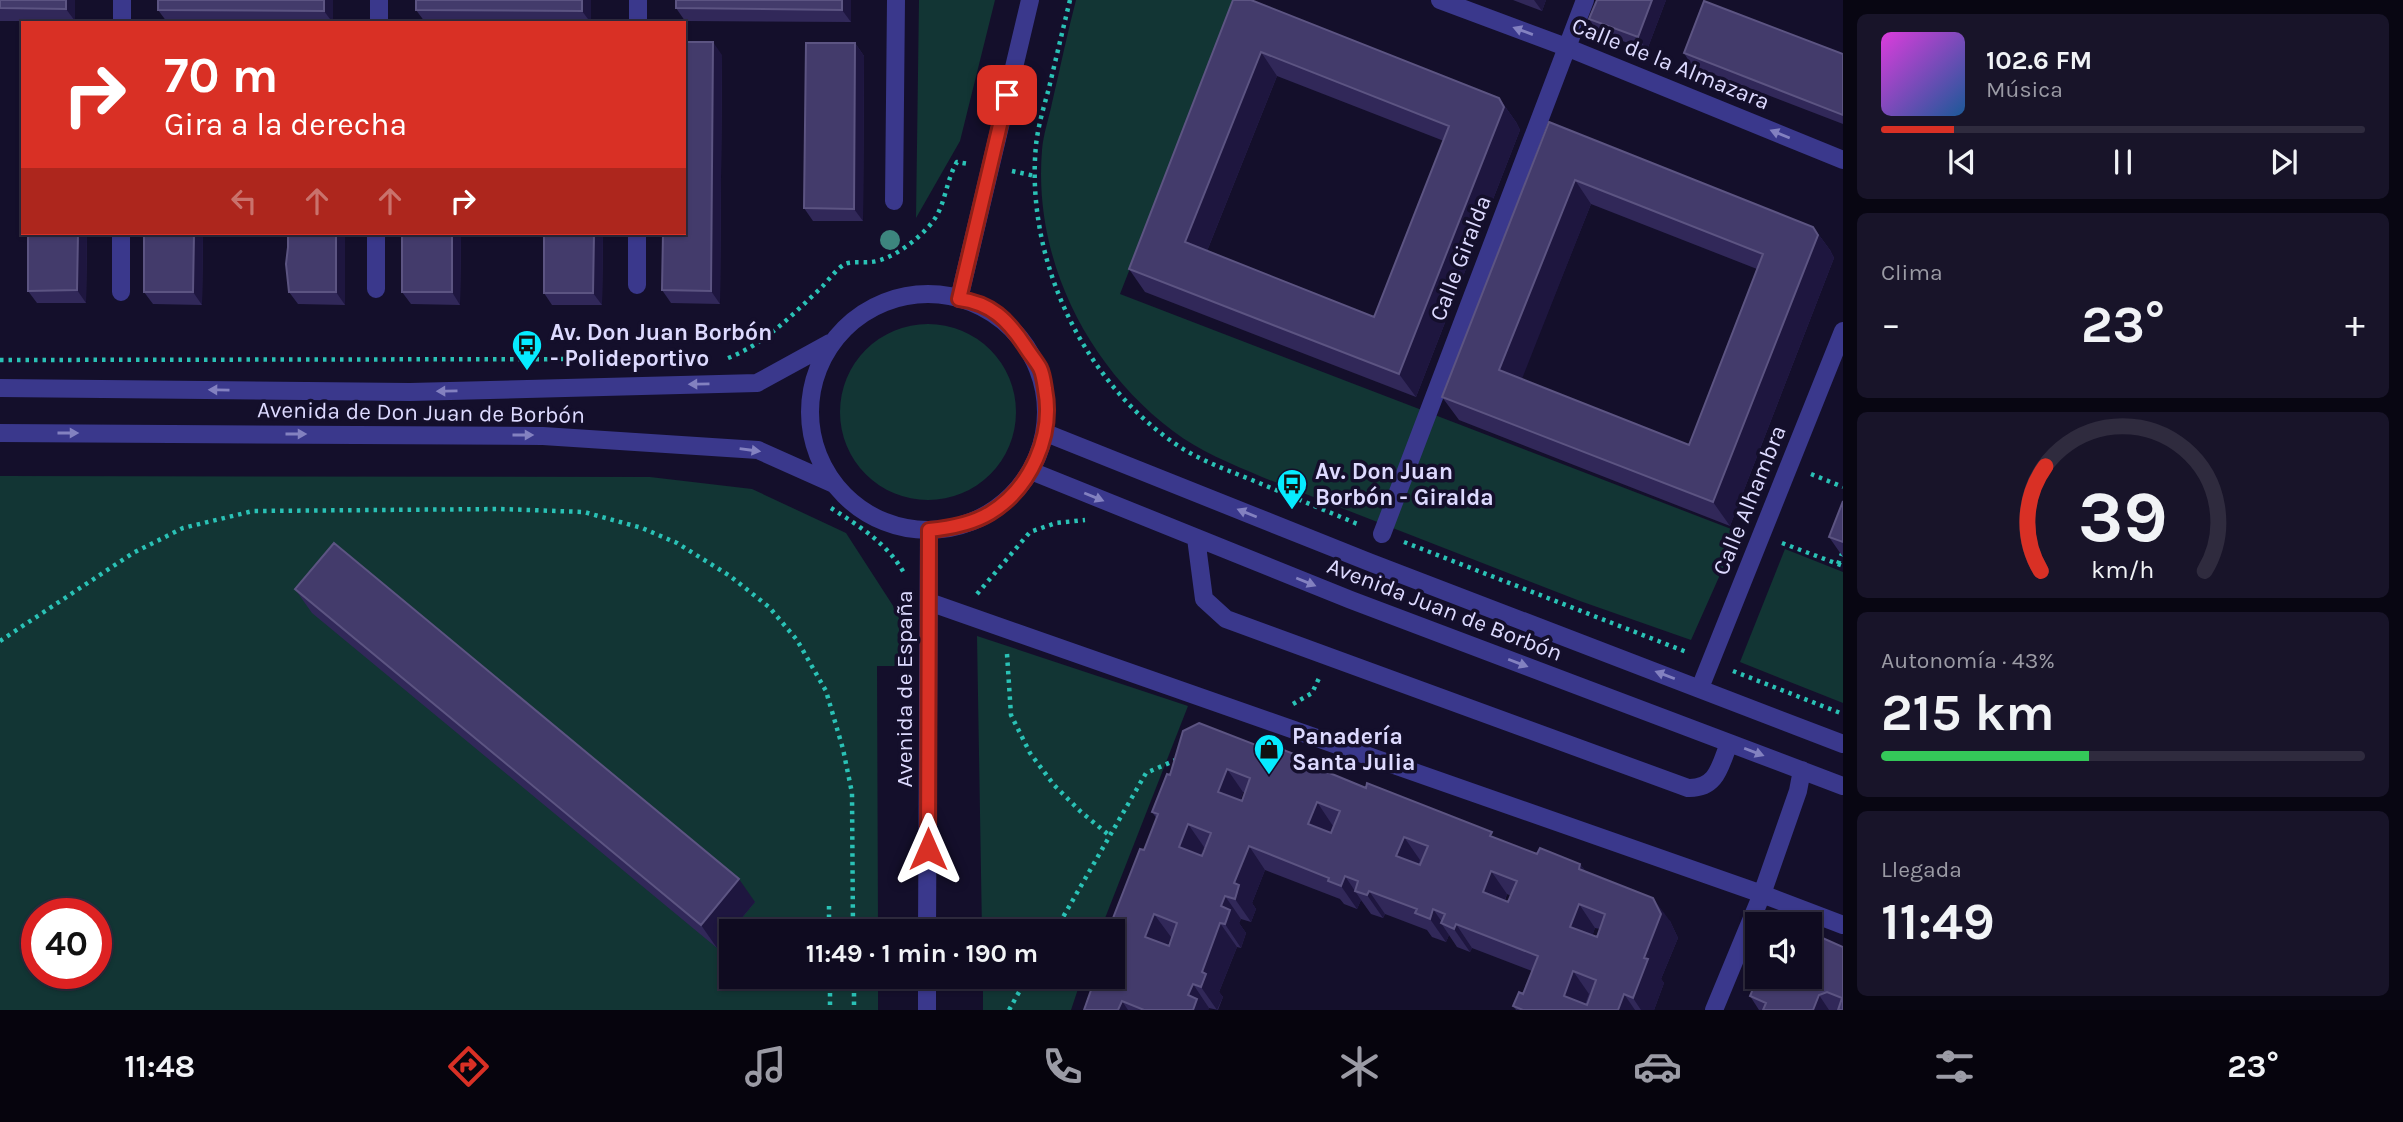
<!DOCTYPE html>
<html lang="es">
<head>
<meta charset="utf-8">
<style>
  body { margin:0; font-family:Karla,sans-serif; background:#181429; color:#f1f3f6; height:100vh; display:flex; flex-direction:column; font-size:26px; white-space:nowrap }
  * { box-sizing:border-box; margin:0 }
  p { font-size:23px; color:#9b9ba5 }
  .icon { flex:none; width:38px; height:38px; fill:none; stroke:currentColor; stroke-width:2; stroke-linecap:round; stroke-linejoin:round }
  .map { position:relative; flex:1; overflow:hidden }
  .details { display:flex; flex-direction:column; gap:14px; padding:14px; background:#080612; width:560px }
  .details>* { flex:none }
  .guide { position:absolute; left:21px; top:21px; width:665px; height:214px; border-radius:0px; box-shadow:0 2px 5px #0004,0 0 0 2px #2f2b3e; background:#d93025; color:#fff; overflow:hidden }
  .buttons { position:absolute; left:1745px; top:912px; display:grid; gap:14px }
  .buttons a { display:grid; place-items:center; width:77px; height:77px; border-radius:0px; background:#0f0b20; box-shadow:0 2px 5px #0004,0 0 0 2px #2f2b3e; font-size:35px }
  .speed { position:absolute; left:21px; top:898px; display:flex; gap:14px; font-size:35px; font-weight:700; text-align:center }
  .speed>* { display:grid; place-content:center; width:91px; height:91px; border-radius:50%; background:#0f0b20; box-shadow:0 2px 5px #0004,0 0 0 2px #2f2b3e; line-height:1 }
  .speed .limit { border:10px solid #d22; background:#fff; color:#111 }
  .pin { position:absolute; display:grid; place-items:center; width:60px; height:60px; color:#fff; margin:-30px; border-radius:14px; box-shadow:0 4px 10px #0006 }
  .me { position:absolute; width:77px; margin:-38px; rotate:0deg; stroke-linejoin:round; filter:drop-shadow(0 0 5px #0008) }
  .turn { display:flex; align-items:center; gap:24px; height:147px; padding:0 28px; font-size:32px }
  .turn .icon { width:91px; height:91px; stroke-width:2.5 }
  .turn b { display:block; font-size:49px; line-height:60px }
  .lanes { display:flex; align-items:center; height:66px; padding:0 28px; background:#0003; justify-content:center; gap:35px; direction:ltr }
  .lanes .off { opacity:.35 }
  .big { font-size:52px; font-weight:700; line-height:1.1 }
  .details .widget { flex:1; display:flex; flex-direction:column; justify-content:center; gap:10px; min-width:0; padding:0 24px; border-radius:10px; background:#181429 }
  .details .dial { align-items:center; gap:0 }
  .dial svg { height:182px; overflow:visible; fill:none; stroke:#2f2b3e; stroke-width:7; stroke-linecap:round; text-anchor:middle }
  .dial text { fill:#f1f3f6; stroke:none }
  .song { display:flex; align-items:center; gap:21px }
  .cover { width:84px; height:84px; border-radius:10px; background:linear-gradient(135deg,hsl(300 70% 55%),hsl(210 70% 35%)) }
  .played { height:7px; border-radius:4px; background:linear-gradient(90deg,#d93025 15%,#2f2b3e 15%) }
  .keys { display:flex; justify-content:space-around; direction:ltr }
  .heat { display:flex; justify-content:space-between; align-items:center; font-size:38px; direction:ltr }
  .charge { height:10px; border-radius:5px; background:linear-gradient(90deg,#34c759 43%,#2f2b3e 0) }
  .trip { position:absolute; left:719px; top:919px; width:406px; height:70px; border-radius:0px; background:#0f0b20; box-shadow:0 2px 5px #0004,0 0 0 2px #2f2b3e; font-weight:700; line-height:70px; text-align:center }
  .menu { display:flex; height:112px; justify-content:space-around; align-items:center; background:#06040d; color:#9b9ba5 }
  .menu .icon { width:49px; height:49px }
  .menu .selected { color:#d93025 }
  .menu b { font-size:32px; color:#f1f3f6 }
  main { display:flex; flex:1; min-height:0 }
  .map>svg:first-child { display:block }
  .green { fill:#123534; fill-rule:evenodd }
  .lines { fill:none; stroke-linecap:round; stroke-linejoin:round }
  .path { stroke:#2ac2b6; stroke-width:4.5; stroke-dasharray:3.5 5; stroke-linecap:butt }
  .minor { stroke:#3a388c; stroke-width:18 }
  .tree { fill:#3d857e }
  .wall { fill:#312859; fill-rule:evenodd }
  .shaded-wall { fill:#1e163f }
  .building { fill:#433b6b; stroke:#5c5482; stroke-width:2; fill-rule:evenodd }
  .oneway { fill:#8381c0 }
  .route-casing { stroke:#8d1f18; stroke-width:18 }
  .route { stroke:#d93025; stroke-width:12 }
  .labels { text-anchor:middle; stroke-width:7; stroke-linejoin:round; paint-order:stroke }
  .street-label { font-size:23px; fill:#dddaff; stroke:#140f2b }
  .poi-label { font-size:23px; font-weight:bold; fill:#dddaff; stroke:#140f2b; text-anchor:start }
</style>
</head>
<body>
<main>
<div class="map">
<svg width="1843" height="1010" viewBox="0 0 1843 1010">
  <rect width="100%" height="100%" fill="#140f2b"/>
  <path class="green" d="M919,0H995L960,141L916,218Z
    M1076,0H1235L1120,294L1739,532L1691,640L1580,601L1262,477C1232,464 1199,451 1173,431C1087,366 1033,259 1042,150C1043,135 1049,118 1052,103C1060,69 1067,34 1076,0Z
    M840 412a88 88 0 1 1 176 0a88 88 0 1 1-176 0Z
    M0,476L650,477L752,489L846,533L899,615V666H877L878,931H732V976L878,977V1010H0ZM37,914H96V973H37Z
    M1785,549L1843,572V703L1740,662Z
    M977,636L1188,706L1100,931H982Z
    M983,977V976L1082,977L1071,1010H983Z"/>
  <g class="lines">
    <path class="path" d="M1070,0C1063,29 1056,58 1049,88C1044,106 1038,126 1036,145C1025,259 1083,383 1180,447C1202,461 1227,470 1252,480C1288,495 1324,510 1360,525
      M1012,171L1035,176
      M728,358C765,344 793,314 822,287C828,281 837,268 845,264C852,261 864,263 871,262C892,260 917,240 930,225C946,207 945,182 957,162L969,164
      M0,360L629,359
      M1811,474L1843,487
      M831,508C859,526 887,543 904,573
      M1404,542L1689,653
      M1782,543L1843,566
      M1838,564L1843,551
      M977,594L1030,532L1056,523L1085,520
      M0,641L133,553L183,528L253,511L501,509L584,512L642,528L677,543L730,576L769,607L797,640L826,691L843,749L852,793L853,931
      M1007,654L1011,715L1030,753L1054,785L1080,811L1110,836
      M1733,671L1843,714
      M1293,704L1312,693L1320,676
      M829,906V931
      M1055,931L1146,773L1178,759
      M830,976V1010
      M854,976V1010
      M1009,1010L1028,976"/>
    <path class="minor" d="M1440,0L1566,47L1843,160
      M122,23V0
      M379,23V0
      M638,23V0
      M894,201L896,0
      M637,285V233
      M376,289V233
      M121,292V233
      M810 412a118 118 0 1 1 236 0a118 118 0 1 1-236 0Z
      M959,299L1030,0
      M0,388L410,392L757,383L830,343
      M0,433L543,436L758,450L834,484
      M1046,433L1369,562L1843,744
      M1031,471L1351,600L1843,786
      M1382,534L1585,0
      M1196,538L1204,599L1226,619L1688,788C1717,789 1720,766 1729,743
      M929,602L1762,894L1843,925
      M1700,688L1843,331
      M927,931L929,530
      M927,1010V976
      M1714,1010L1762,894L1798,791L1802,770"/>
  </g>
  <circle class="tree" cx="890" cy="240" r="10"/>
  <path class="wall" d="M0,0H75V21H0Z
    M333,0V23L167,22L158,10Z
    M416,0H591V23L425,22L416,10Z
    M676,0H851V22L685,21L676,8Z
    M1233,0L1499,98L1516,122L1520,130L1416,397L1145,292L1129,269ZM1277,76L1444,141L1374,317L1207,251Z
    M1513,0H1546L1542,11Z
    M1666,0L1647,50L1598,32L1589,19Z
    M855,43L864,56L863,221H813L804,208Z
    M1684,53L1843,54V124L1692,66Z
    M722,55L720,304L671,303L662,290Z
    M1549,122L1813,227L1830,250L1834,258L1730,526L1459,420L1442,397ZM1591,204L1757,269L1689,445L1521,379Z
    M87,233L86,303H37L28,291Z
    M203,233L202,305L153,304L144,292Z
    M345,233V305L298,304L289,292L288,247Z
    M461,233L460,305L411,304L402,292Z
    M544,233H603L602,305H552L544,293Z
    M1843,501V557L1829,537Z
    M295,589L755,902L717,948L312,613Z
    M1274,752L1317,763L1322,770L1537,854L1580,864L1586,872L1670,921L1678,938L1661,979L1664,983L1654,1010H1516L1513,1006L1523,994L1532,971L1472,948L1470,952L1457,947L1449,935L1446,942L1432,937L1427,930L1385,914L1383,918L1371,914L1361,900L1357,909L1344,904L1340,899L1265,870L1252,903L1256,909L1251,922L1241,919L1239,923L1246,933L1241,948L1237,947L1219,992L1223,997L1218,1010L1209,1008L1208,1010H1084L1095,980L1093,976H1113L1144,850L1157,819L1152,812L1170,775ZM1243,792L1245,793L1242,801H1240ZM1204,847L1206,848L1202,856H1201ZM1507,894L1511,896L1508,902L1505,901ZM1595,928L1600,929L1597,937L1592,936ZM1171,937H1172L1169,946L1167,945Z
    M1843,947V1010H1759L1750,996L1754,986L1752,983Z"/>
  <path class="shaded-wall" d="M66,0H75V21L66,9Z
    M324,0H333V23L324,11Z
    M582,0H591V23L582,11Z
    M842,0H851V22L842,10Z
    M1534,0H1546L1542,11Z
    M1652,0H1666L1647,50L1638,37Z
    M713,42L722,55L720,304L711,291Z
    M855,43L864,56L863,221L854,209Z
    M1261,52L1277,76L1201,266L1185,242Z
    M1499,98L1516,122L1520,130L1416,397L1399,374Z
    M1575,180L1591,204L1516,394L1499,370Z
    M1813,227L1830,250L1834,258L1730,526L1713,502Z
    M78,233H87L86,303L77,290Z
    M194,233H203L202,305L193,292Z
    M336,233H345V305L336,292Z
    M452,233H461L460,305L452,292Z
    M594,233H603L602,305L593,293Z
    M1227,769L1243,792L1235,816L1218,792Z
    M1317,802L1333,826L1325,847L1308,824Z
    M1188,824L1204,847L1195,870L1179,847Z
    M1404,837L1420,860L1413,879L1396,856Z
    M1249,846L1265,870L1252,903L1256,909L1251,922L1235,899L1234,883Z
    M1580,864L1597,887L1579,869Z
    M1491,871L1507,894L1499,915L1483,892Z
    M1345,876L1361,900L1357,909L1341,886Z
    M739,879L755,902L717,948L701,925Z
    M1369,891L1385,914L1383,918L1367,895Z
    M1225,896L1241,919L1239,923L1246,933L1241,948L1225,924L1221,906Z
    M1653,898L1670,921L1678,938L1661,979L1664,983L1654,1010H1641L1633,998L1644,958Z
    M1579,904L1595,928L1587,950L1570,927Z
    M1433,909L1444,925L1441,923L1449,935L1446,942L1430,919Z
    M1154,914L1171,937L1162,960L1145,937Z
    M1220,923L1237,947L1219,992L1223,997L1217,1010L1201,987L1202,972Z
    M1456,924L1472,948L1470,952L1454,929Z
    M1573,971L1589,994L1583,1010L1564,996Z
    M1193,984L1209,1008L1208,1010H1193L1188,995Z
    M1624,994L1635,1010H1618Z
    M1819,995L1829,1010H1813Z
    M1122,1001L1128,1010H1118Z"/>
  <path class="building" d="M0,0H66V9L0,8Z
    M158,0H324V11L158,10Z
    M416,0H582V11L416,10Z
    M676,0H842V10L676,8Z
    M1233,0H1251L1499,98L1504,107L1399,374L1129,269ZM1261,52L1449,126L1374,317L1185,242Z
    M1597,0H1652L1638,37L1589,19Z
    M1704,1L1843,54V115L1684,53Z
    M684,42H713L711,291L662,290L663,233H684Z
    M806,43H855L854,209L804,208Z
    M1549,122L1813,227L1818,235L1713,502L1442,397ZM1575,180L1763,254L1689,445L1499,370Z
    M28,233H78L77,290L28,291Z
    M144,233H194L193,292H144Z
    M288,233H336V292H289L286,264L288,247Z
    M402,233H452V292H402Z
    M544,233H594L593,293H544Z
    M1843,501V542L1829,537Z
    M334,543L739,879L701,925L295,589Z
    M1199,723L1274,752L1276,747L1317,763L1315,767L1366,788L1367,783L1492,832L1490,836L1537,854L1540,848L1580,864L1579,869L1653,898L1661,914L1644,958L1648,959L1633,998L1624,994L1618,1010H1523L1513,1006L1519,992L1523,994L1538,956L1456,924L1454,929L1441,923L1445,914L1433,909L1430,919L1415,913L1417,909L1369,891L1367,895L1355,891L1358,881L1345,876L1341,886L1328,881L1329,878L1249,846L1234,883L1239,885L1235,899L1225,896L1221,906L1230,910L1225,924L1220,923L1202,972L1206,974L1201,987L1193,984L1188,995L1197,999L1193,1010H1144L1122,1001L1118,1010H1084L1096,976H1113V931H1108L1140,849L1144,850L1158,814L1152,812L1167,774L1170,775L1183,731ZM1227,769L1250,778L1242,801L1218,792ZM1317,802L1340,811L1331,833L1308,824ZM1188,824L1211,833L1202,856L1179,847ZM1404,837L1428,846L1420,865L1396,856ZM1491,871L1517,881L1508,902L1483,892ZM1579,904L1605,914L1597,937L1570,927ZM1154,914L1177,923L1169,946L1145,937ZM1573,971L1596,980L1587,1005L1564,996Z
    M1818,936L1843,947V1010H1838L1842,998L1827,992L1819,995L1813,1010H1763L1766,1003L1750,996L1755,984L1752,983L1757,970V976H1810V940Z"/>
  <defs><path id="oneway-solid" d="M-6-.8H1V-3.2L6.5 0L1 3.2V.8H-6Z" transform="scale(1.75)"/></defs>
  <g class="oneway">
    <use href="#oneway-solid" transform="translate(1523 31) rotate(-160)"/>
    <use href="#oneway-solid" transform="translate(1780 134) rotate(-158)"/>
    <use href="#oneway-solid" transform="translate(699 384) rotate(179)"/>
    <use href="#oneway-solid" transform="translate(219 390) rotate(-179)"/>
    <use href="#oneway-solid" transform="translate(447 391) rotate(179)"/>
    <use href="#oneway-solid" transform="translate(68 433)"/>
    <use href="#oneway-solid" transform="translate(296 434)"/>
    <use href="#oneway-solid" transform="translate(523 435)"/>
    <use href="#oneway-solid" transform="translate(750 450) rotate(8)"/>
    <use href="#oneway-solid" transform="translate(1094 497) rotate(22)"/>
    <use href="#oneway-solid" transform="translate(1247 513) rotate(-158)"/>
    <use href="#oneway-solid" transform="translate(1306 582) rotate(22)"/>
    <use href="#oneway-solid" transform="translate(1518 663) rotate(21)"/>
    <use href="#oneway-solid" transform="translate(1665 675) rotate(-159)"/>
    <use href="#oneway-solid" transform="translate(1754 752) rotate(21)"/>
  </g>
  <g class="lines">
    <g class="route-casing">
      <path id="route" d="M928,849L929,530C950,528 972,524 990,513C1031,488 1054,435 1045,389C1044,382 1043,374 1040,368C1036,361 1030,354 1025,346C1008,320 991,303 959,299L1007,95"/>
    </g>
    <use href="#route" class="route"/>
  </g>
  <defs>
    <g id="bus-pin" transform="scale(1.575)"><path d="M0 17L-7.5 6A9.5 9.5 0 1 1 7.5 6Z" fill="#06ebff" stroke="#140f2b"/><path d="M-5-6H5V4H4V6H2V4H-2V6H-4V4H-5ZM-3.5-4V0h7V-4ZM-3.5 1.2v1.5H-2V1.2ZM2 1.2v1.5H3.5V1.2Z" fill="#111"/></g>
    <g id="shop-pin" transform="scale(1.575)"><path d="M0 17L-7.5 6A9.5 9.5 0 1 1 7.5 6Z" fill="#06ebff" stroke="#140f2b"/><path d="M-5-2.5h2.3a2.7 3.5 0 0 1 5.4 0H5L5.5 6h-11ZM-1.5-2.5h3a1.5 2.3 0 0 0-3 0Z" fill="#111"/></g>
  </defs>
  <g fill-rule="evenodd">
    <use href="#bus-pin" x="527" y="345"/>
    <use href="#bus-pin" x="1292" y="484"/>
    <use href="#shop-pin" x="1269" y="749"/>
  </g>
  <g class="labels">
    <g class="street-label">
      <text transform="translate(1671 63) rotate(22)" y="8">Calle de la Almazara</text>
      <text transform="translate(1460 258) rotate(-69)" y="8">Calle Giralda</text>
      <text transform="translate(421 412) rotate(1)" y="8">Avenida de Don Juan de Borbón</text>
      <text transform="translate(1749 500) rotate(-68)" y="8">Calle Alhambra</text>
      <text transform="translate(1445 609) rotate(21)" y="8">Avenida Juan de Borbón</text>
      <text transform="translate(904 689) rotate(-90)" y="8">Avenida de España</text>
    </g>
    <g class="poi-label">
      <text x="550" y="340">Av. Don Juan Borbón<tspan x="550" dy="26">- Polideportivo</tspan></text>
      <text x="1315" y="479">Av. Don Juan<tspan x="1315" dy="26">Borbón - Giralda</tspan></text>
      <text x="1292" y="744">Panadería<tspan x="1292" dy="26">Santa Julia</tspan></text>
    </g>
  </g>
</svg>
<div class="buttons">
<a><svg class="icon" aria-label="sound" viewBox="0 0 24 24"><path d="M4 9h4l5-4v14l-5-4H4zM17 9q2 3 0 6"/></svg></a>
</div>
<div class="speed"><div class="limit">40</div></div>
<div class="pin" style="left:1007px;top:95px;background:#d93025"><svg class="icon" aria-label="arrive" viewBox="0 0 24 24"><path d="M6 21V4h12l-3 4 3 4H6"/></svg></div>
<svg class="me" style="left:928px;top:849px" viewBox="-20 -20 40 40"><path d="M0-17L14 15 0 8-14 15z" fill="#d93025" stroke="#fff" stroke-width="4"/></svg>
<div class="trip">11:49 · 1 min · 190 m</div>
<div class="guide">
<div class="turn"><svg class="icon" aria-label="right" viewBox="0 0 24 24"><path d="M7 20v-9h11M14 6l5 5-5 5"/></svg><div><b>70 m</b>Gira a la derecha</div></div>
<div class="lanes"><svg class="icon off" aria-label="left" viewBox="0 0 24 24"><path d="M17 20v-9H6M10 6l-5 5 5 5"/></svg><svg class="icon off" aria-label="ahead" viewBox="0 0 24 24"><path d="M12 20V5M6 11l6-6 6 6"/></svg><svg class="icon off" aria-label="ahead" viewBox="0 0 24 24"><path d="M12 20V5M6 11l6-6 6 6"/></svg><svg class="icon" aria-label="right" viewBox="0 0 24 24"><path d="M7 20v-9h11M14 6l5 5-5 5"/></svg></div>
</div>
</div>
<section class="details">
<div class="widget">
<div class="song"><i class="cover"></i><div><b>102.6 FM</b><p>Música</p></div></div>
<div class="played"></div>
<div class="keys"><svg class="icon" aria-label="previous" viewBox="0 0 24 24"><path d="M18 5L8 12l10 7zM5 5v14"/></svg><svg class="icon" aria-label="pause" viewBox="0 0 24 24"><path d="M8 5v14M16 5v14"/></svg><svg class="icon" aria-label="next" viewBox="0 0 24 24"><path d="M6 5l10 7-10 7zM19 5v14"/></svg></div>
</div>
<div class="widget"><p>Clima</p>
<div class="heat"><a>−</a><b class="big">23°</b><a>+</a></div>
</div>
<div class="widget dial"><svg viewBox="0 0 100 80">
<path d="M14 69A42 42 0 1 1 86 69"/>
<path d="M14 69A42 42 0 0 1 16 23" stroke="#d93025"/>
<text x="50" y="56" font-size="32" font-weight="700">39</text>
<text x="50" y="72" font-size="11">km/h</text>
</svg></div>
<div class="widget"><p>Autonomía · 43%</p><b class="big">215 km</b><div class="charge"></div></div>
<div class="widget"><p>Llegada</p><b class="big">11:49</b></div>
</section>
</main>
<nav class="menu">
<b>11:48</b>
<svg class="icon selected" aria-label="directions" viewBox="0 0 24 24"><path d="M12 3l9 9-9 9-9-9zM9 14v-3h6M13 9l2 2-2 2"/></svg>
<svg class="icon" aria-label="music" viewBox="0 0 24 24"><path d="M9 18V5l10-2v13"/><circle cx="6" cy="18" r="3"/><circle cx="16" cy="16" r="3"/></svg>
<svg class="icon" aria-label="phone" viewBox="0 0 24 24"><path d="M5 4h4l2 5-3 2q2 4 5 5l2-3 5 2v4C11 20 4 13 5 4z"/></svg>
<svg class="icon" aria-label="climate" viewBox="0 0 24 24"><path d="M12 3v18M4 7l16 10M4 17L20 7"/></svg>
<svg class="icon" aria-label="car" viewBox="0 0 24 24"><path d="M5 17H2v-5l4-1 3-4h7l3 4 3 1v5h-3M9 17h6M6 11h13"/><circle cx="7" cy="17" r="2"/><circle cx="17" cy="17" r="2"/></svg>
<svg class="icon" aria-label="filters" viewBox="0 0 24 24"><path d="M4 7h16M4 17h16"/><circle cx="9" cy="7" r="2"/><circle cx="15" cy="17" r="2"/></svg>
<b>23°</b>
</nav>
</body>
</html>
